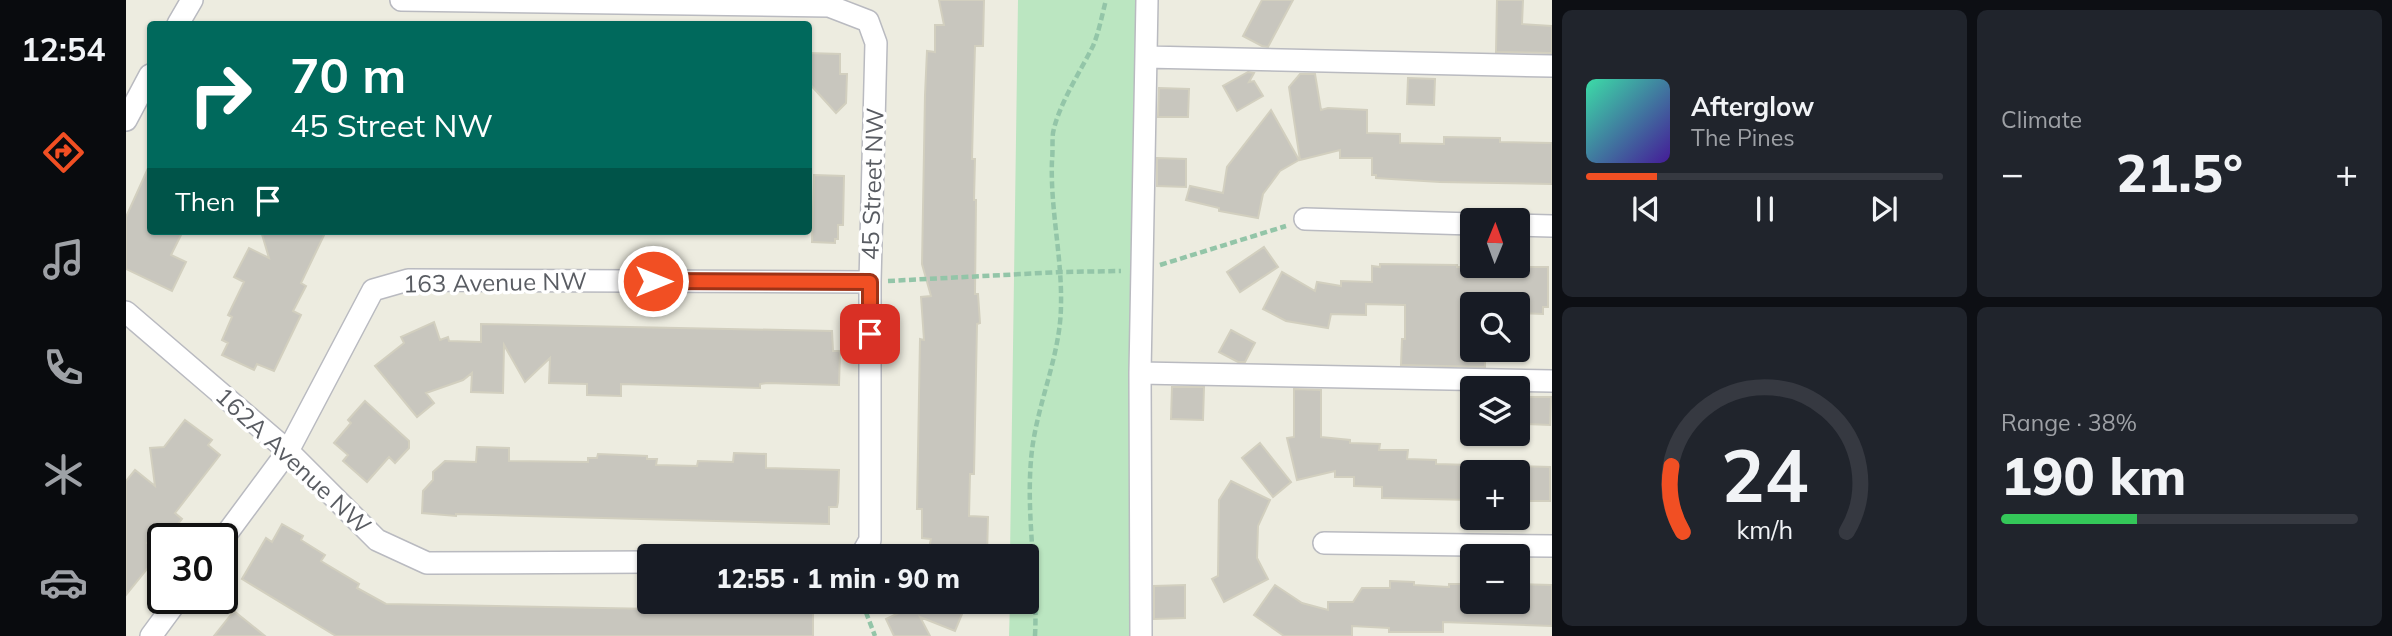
<!DOCTYPE html>
<html lang="en">
<head>
<meta charset="utf-8">
<style>
  body { margin:0; font-family:Mulish,sans-serif; background:#20242c; color:#f1f3f6; height:100vh; display:flex; flex-direction:column; font-size:26px; white-space:nowrap }
  * { box-sizing:border-box; margin:0 }
  p { font-size:23px; color:#9ea1a6 }
  .icon { flex:none; width:38px; height:38px; fill:none; stroke:currentColor; stroke-width:2; stroke-linecap:round; stroke-linejoin:round }
  .map { position:relative; flex:1; overflow:hidden }
  .details { display:flex; flex-direction:column; gap:10px; padding:10px; background:#0d0f14; width:840px }
  .details>* { flex:none }
  .hud { position:absolute; left:21px; top:21px; width:665px; height:214px; border-radius:7px; box-shadow:0 2px 5px #0004; background:#00695c; color:#fff; overflow:hidden }
  .needle { width:46px; rotate:1deg }
  .fabs { position:absolute; left:1334px; top:208px; display:grid; gap:14px }
  .fabs a { display:grid; place-items:center; width:70px; height:70px; border-radius:7px; background:#171b24; box-shadow:0 2px 5px #0004; font-size:35px }
  .speed { position:absolute; left:21px; top:523px; display:flex; gap:14px; font-size:35px; font-weight:700; text-align:center }
  .speed>* { display:grid; place-content:center; width:91px; height:91px; border-radius:50%; background:#171b24; box-shadow:0 2px 5px #0004; line-height:1 }
  .speed .limit { border:4px solid #111; border-radius:10px; background:#fff; color:#111 }
  .pin { position:absolute; display:grid; place-items:center; width:60px; height:60px; color:#fff; margin:-30px; border-radius:14px; box-shadow:0 4px 10px #0006 }
  .me { position:absolute; width:77px; margin:-38px; rotate:90deg; stroke-linejoin:round; filter:drop-shadow(0 0 5px #0008) }
  .turn { display:flex; align-items:center; gap:24px; height:147px; padding:0 28px; font-size:32px }
  .turn .icon { width:91px; height:91px; stroke-width:2.5 }
  .turn b { display:block; font-size:49px; line-height:60px }
  .then { display:flex; align-items:center; height:66px; padding:0 28px; background:#0003; gap:14px; font-size:26px }
  .big { font-size:52px; font-weight:800; line-height:1.1 }
  .details .widget { flex:1; display:flex; flex-direction:column; justify-content:center; gap:10px; min-width:0; padding:0 24px; border-radius:10px; background:#20242c }
  .details .dial { align-items:center; gap:0 }
  .dial svg { height:182px; overflow:visible; fill:none; stroke:#363941; stroke-width:7; stroke-linecap:round; text-anchor:middle }
  .dial text { fill:#f1f3f6; stroke:none }
  .song { display:flex; align-items:center; gap:21px }
  .cover { width:84px; height:84px; border-radius:10px; background:linear-gradient(135deg,hsl(160 70% 55%),hsl(260 70% 35%)) }
  .played { height:7px; border-radius:4px; background:linear-gradient(90deg,#f14f23 20%,#363941 20%) }
  .keys { display:flex; justify-content:space-around; direction:ltr }
  .heat { display:flex; justify-content:space-between; align-items:center; font-size:38px; direction:ltr }
  .charge { height:10px; border-radius:5px; background:linear-gradient(90deg,#34c759 38%,#363941 0) }
  .details .tiles { flex:1; display:grid; gap:10px; grid-template-columns:repeat(2,1fr) }
  .trip { position:absolute; left:511px; top:544px; width:402px; height:70px; border-radius:7px; background:#171b24; box-shadow:0 2px 5px #0004; font-weight:800; line-height:70px; text-align:center }
  main { display:flex; flex:1; min-height:0 }
  .tabs { display:flex; flex-direction:column; width:126px; justify-content:space-around; align-items:center; background:#090b0e; color:#9ea1a6 }
  .tabs .icon { width:49px; height:49px }
  .tabs .on { color:#f14f23 }
  .tabs b { font-size:32px; color:#f1f3f6 }
  .map>svg:first-child { display:block }
  .green { fill:#bbe6c1 }
  .building { fill:#c8c6be; stroke:#d2cfbf; stroke-width:2 }
  .lines { fill:none; stroke-linecap:round; stroke-linejoin:round }
  .minor-casing { stroke:#b9bac0; stroke-width:24 }
  .path { stroke:#93c5a8; stroke-width:4.5; stroke-dasharray:7 3.5; stroke-linecap:butt }
  .minor { stroke:#fff; stroke-width:21 }
  .route-casing { stroke:#9d3317; stroke-width:18 }
  .route { stroke:#f14f23; stroke-width:12 }
  .labels { text-anchor:middle; stroke-width:7; stroke-linejoin:round; paint-order:stroke }
  .street-label { font-size:24px; fill:#595c62; stroke:#fff }
</style>
</head>
<body>
<main>
<nav class="tabs">
<b>12:54</b>
<svg class="icon on" aria-label="directions" viewBox="0 0 24 24"><path d="M12 3l9 9-9 9-9-9zM9 14v-3h6M13 9l2 2-2 2"/></svg>
<svg class="icon" aria-label="music" viewBox="0 0 24 24"><path d="M9 18V5l10-2v13"/><circle cx="6" cy="18" r="3"/><circle cx="16" cy="16" r="3"/></svg>
<svg class="icon" aria-label="phone" viewBox="0 0 24 24"><path d="M5 4h4l2 5-3 2q2 4 5 5l2-3 5 2v4C11 20 4 13 5 4z"/></svg>
<svg class="icon" aria-label="climate" viewBox="0 0 24 24"><path d="M12 3v18M4 7l16 10M4 17L20 7"/></svg>
<svg class="icon" aria-label="car" viewBox="0 0 24 24"><path d="M5 17H2v-5l4-1 3-4h7l3 4 3 1v5h-3M9 17h6M6 11h13"/><circle cx="7" cy="17" r="2"/><circle cx="17" cy="17" r="2"/></svg>
</nav>
<div class="map">
<svg width="1426" height="636" viewBox="0 0 1426 636">
  <rect width="100%" height="100%" fill="#edece0"/>
  <path class="green" d="M892,0H1016L1006,636H883L884,602H901V556H884Z"/>
  <path class="building" d="M813,0H858L857,46H849L847,117L846,159H849L848,200H850L849,294H852L854,323L851,324L848,474H844L843,516L862,517L861,556H801L805,539L796,538V509H791L794,339L798,340L795,297L805,296L796,264L799,95L801,51L809,52V25H818Z
    M1136,0H1167L1142,47L1136,46L1117,36Z
    M1371,0H1397L1396,24L1426,26V53L1370,52Z
    M682,53L714,54V74H721L720,103L710,113L682,82Z
    M1122,72L1128,73L1123,82L1128,81L1137,96L1111,111L1097,86Z
    M1174,74H1189L1195,110L1202,108L1241,110V133L1274,134V143L1318,144V137L1374,138V142L1426,143V184L1314,182L1250,178V175H1246V158H1214V150L1174,160L1163,87Z
    M1282,78L1309,79L1308,105L1281,104Z
    M1033,88L1063,89L1062,117H1032Z
    M1145,110L1173,160L1154,171L1137,194L1132,218L1093,211V208L1060,200L1064,186L1097,193L1101,167Z
    M1031,158L1060,159V187L1031,186Z
    M24,164V231H57L45,255L60,262L46,291L0,269V217Z
    M688,175L718,176L717,225H712V239H709V243L686,242Z
    M135,231H200L175,283L180,286L167,311L175,315L148,371L131,364L128,370L96,355L102,343L96,340L106,317L102,315L118,282L108,277L123,248L143,258Z
    M1138,247L1152,267L1114,292L1101,272Z
    M1254,264L1331,265V267H1422V307H1417V314L1391,313V304H1346V350H1359V367L1275,365L1276,339H1279V305L1240,304V315L1205,314L1202,328L1160,321L1137,309L1156,272L1189,291L1191,282L1215,286V281L1246,282V266L1254,267Z
    M308,322L314,340L322,337L323,341L355,342V324L706,331L707,351H713L714,353L713,385L641,383L634,384V388L495,384V396L461,395V384L423,383L424,358L399,382L378,345L377,393L345,392L346,373L337,380L300,393L308,403L291,417L249,366L278,343L275,337Z
    M1105,330L1129,343L1119,362H1112L1093,352Z
    M1046,387H1078L1077,420L1045,419Z
    M1168,389L1195,390V437L1224,440V443L1254,444L1253,450H1282L1281,459L1310,460V464L1346,465V500L1256,498V487L1228,486V477H1209V471L1171,480L1161,438L1168,437Z
    M1401,397H1425L1424,425L1400,424Z
    M239,401L283,441V448L269,463L263,457L241,482L217,461L222,455L208,443L225,423L222,420Z
    M59,420L86,440L82,445L94,455L49,513L56,519L43,535L31,528L21,543L34,553L0,595V481L9,470L29,486L24,448L38,447Z
    M1134,443L1165,482L1147,497L1116,458Z
    M351,447L383,448V461L462,462V458H471L472,454L521,456V459H531L530,465L571,466L572,461L607,462L608,453L640,454V468L713,470L712,502L711,507H703V524L330,514V516L296,513L297,491L307,480V472L319,461L350,462Z
    M1391,466L1424,467V501H1391Z
    M1105,481L1144,500L1132,526L1131,558L1142,579L1098,602L1086,579L1092,576L1093,500Z
    M156,524L177,536L175,540L199,555L195,561L233,584L231,588L260,604L687,612V636H210L116,579L140,538L146,542Z
    M1264,581L1288,582V585L1323,587V584H1346V602H1391V584L1426,585V626L1317,622V632H1263V628L1226,626V636H1158L1128,615L1149,585L1176,603L1202,610V602H1227L1236,588H1264Z
    M1059,585V618L1028,619V586Z
    M760,602H841L829,631L794,617L804,636H768L760,619L779,610Z
    M108,611L139,636H88Z"/>
  <g class="lines">
    <g class="minor-casing">
      <path id="minor" d="M275,0L703,6L742,21L750,43L744,282V540L735,556
        M52,24L66,0
        M1020,57L1426,66
        M0,120L24,75
        M1179,219L1346,224
        M1391,225L1426,226
        M0,312L162,451L251,540L301,563L523,562
        M1014,373L1426,381
        M96,540L162,451L247,290L282,280L744,282
        M1198,543L1426,546
        M25,636L53,598
        M1015,636L1014,373L1021,0"/>
    </g>
    <path class="path" d="M1034,265L1160,226
      M762,281L935,272L995,271
      M736,602L749,636
      M909,636C912,577 900,519 905,460C909,407 935,357 935,304C936,256 924,208 926,160C927,152 926,142 927,133C932,106 954,72 967,46C973,32 976,15 980,0"/>
    <use href="#minor" class="minor"/>
  </g>
  <g class="lines">
    <g class="route-casing">
      <path id="route" d="M527,281L744,282V334"/>
    </g>
    <use href="#route" class="route"/>
  </g>
  <g class="labels">
    <g class="street-label">
      <text transform="translate(747 184) rotate(-88)" y="8">45 Street NW</text>
      <text transform="translate(369 283) rotate(-1)" y="8">163 Avenue NW</text>
      <text transform="translate(167 461) rotate(43)" y="8">162A Avenue NW</text>
    </g>
  </g>
</svg>
<div class="fabs">
<a><svg class="needle" viewBox="-14 -14 28 28"><path d="M0-13l5 13h-10z" fill="#e53935"/><path d="M0 13l5-13h-10z" fill="#9ea1a6"/></svg></a>
<a><svg class="icon" aria-label="search" viewBox="0 0 24 24"><circle cx="10" cy="10" r="6"/><path d="M15 15l6 6"/></svg></a>
<a><svg class="icon" aria-label="layers" viewBox="0 0 24 24"><path d="M12 4l9 5-9 5-9-5zM3 14l9 5 9-5"/></svg></a>
<a>+</a>
<a>−</a>
</div>
<div class="speed"><div class="limit">30</div></div>
<div class="pin" style="left:744px;top:334px;background:#d93025"><svg class="icon" aria-label="arrive" viewBox="0 0 24 24"><path d="M6 21V4h12l-3 4 3 4H6"/></svg></div>
<svg class="me" style="left:527px;top:281px" viewBox="-20 -20 40 40"><circle r="17" fill="#f14f23" stroke="#fff" stroke-width="3"/><path d="M0-11L8 9 0 5-8 9z" fill="#fff"/></svg>
<div class="trip">12:55 · 1 min · 90 m</div>
<div class="hud">
<div class="turn"><svg class="icon" aria-label="right" viewBox="0 0 24 24"><path d="M7 20v-9h11M14 6l5 5-5 5"/></svg><div><b>70 m</b>45 Street NW</div></div>
<div class="then">Then<svg class="icon" aria-label="arrive" viewBox="0 0 24 24"><path d="M6 21V4h12l-3 4 3 4H6"/></svg></div>
</div>
</div>
<section class="details">
<div class="tiles">
<div class="widget">
<div class="song"><i class="cover"></i><div><b>Afterglow</b><p>The Pines</p></div></div>
<div class="played"></div>
<div class="keys"><svg class="icon" aria-label="previous" viewBox="0 0 24 24"><path d="M18 5L8 12l10 7zM5 5v14"/></svg><svg class="icon" aria-label="pause" viewBox="0 0 24 24"><path d="M8 5v14M16 5v14"/></svg><svg class="icon" aria-label="next" viewBox="0 0 24 24"><path d="M6 5l10 7-10 7zM19 5v14"/></svg></div>
</div>
<div class="widget"><p>Climate</p>
<div class="heat"><a>−</a><b class="big">21.5°</b><a>+</a></div>
</div>
<div class="widget dial"><svg viewBox="0 0 100 80">
<path d="M14 69A42 42 0 1 1 86 69"/>
<path d="M14 69A42 42 0 0 1 9 40" stroke="#f14f23"/>
<text x="50" y="56" font-size="32" font-weight="700">24</text>
<text x="50" y="72" font-size="11">km/h</text>
</svg></div>
<div class="widget"><p>Range · 38%</p><b class="big">190 km</b><div class="charge"></div></div>
</div>
</section>
</main>
</body>
</html>
